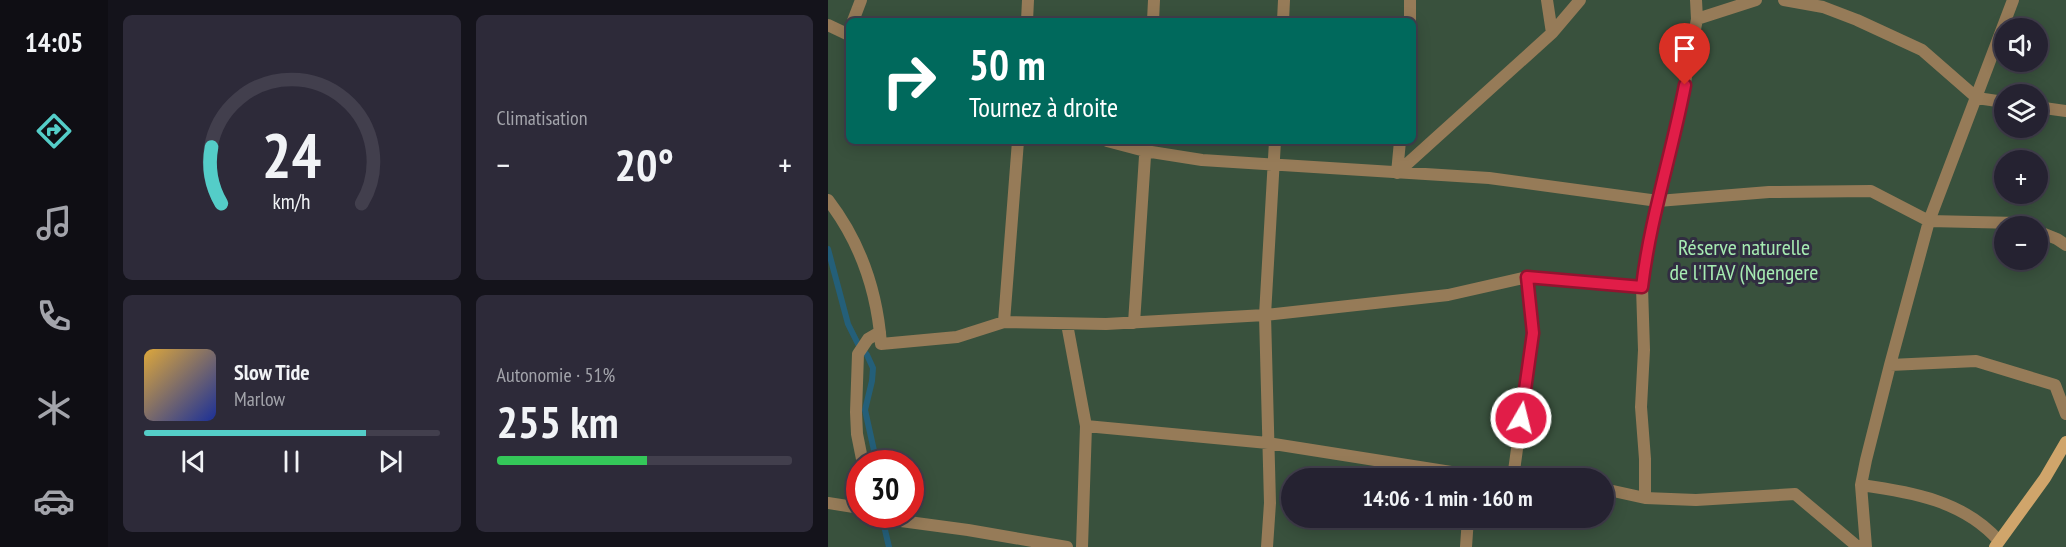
<!DOCTYPE html>
<html lang="fr">
<head>
<meta charset="utf-8">
<style>
  body { margin:0; font-family:"PT Sans Narrow",sans-serif; background:#2d2a39; color:#f1f3f6; height:100vh; display:flex; flex-direction:column; font-size:22px; white-space:nowrap }
  * { box-sizing:border-box; margin:0 }
  p { font-size:20px; color:#a3a4ab }
  .icon { flex:none; width:33px; height:33px; fill:none; stroke:currentColor; stroke-width:2; stroke-linecap:round; stroke-linejoin:round }
  .map { position:relative; flex:1; overflow:hidden }
  .panel { display:flex; flex-direction:column; gap:15px; padding:15px; background:#14131b; width:720px }
  .panel>* { flex:none }
  .top-card { position:absolute; left:18px; top:18px; width:570px; height:126px; border-radius:9px; box-shadow:0 3px 15px #0003,0 0 0 2px #423f4d; background:#00695c; color:#fff; overflow:hidden }
  .controls { position:absolute; left:1166px; top:18px; display:grid; gap:12px }
  .controls a { display:grid; place-items:center; width:54px; height:54px; border-radius:50%; background:#252231; box-shadow:0 3px 15px #0003,0 0 0 2px #423f4d; font-size:30px }
  .speed { position:absolute; left:18px; top:450px; display:flex; gap:12px; font-size:30px; font-weight:700; text-align:center }
  .speed>* { display:grid; place-content:center; width:78px; height:78px; border-radius:50%; background:#252231; box-shadow:0 3px 15px #0003,0 0 0 2px #423f4d; line-height:1 }
  .speed .limit { border:9px solid #d22; background:#fff; color:#111 }
  .pin { position:absolute; display:grid; place-items:center; width:51px; height:51px; color:#fff; margin:-62px -26px; border-radius:50% 50% 50% 0; rotate:-45deg; box-shadow:0 0 6px #0007 }
  .pin .icon { rotate:45deg }
  .me { position:absolute; width:66px; margin:-33px; rotate:8deg; stroke-linejoin:round; filter:drop-shadow(0 0 4px #0008) }
  .turn { display:flex; align-items:center; gap:21px; height:126px; padding:0 24px; font-size:27px }
  .turn .icon { width:78px; height:78px; stroke-width:2.5 }
  .turn b { display:block; font-size:42px; line-height:51px }
  .big { font-size:45px; font-weight:700; line-height:1.1 }
  .panel .tile { flex:1; display:flex; flex-direction:column; justify-content:center; gap:9px; min-width:0; padding:0 21px; border-radius:9px; background:#2d2a39 }
  .panel .dial { align-items:center; gap:0 }
  .dial svg { height:156px; overflow:visible; fill:none; stroke:#423f4d; stroke-width:7; stroke-linecap:round; text-anchor:middle }
  .dial text { fill:#f1f3f6; stroke:none }
  .song { display:flex; align-items:center; gap:18px }
  .cover { width:72px; height:72px; border-radius:9px; background:linear-gradient(135deg,hsl(40 70% 55%),hsl(230 70% 35%)) }
  .played { height:6px; border-radius:3px; background:linear-gradient(90deg,#54cdc8 75%,#423f4d 75%) }
  .keys { display:flex; justify-content:space-around; direction:ltr }
  .heat { display:flex; justify-content:space-between; align-items:center; font-size:33px; direction:ltr }
  .charge { height:9px; border-radius:4px; background:linear-gradient(90deg,#34c759 51%,#423f4d 0) }
  .panel .tiles { flex:1; display:grid; gap:15px; grid-template-columns:repeat(2,1fr) }
  .trip { position:absolute; left:453px; top:468px; width:333px; height:60px; border-radius:30px; background:#252231; box-shadow:0 3px 15px #0003,0 0 0 2px #423f4d; font-weight:700; line-height:60px; text-align:center }
  main { display:flex; flex:1; min-height:0 }
  .dock { display:flex; flex-direction:column; width:108px; justify-content:space-around; align-items:center; background:#0f0e14; color:#a3a4ab }
  .dock .icon { width:42px; height:42px }
  .dock .active { color:#54cdc8 }
  .dock b { font-size:27px; color:#f1f3f6 }
  .map>svg:first-child { display:block }
  .green { fill:#39513d; fill-rule:evenodd }
  .lines { fill:none; stroke-linecap:round; stroke-linejoin:round }
  .stream { stroke:#245f79; stroke-width:6 }
  .street { stroke:#967b58; stroke-width:12 }
  .secondary { stroke:#d0a56b; stroke-width:12 }
  .route-casing { stroke:#92132f; stroke-width:15 }
  .route { stroke:#e11d48; stroke-width:10 }
  .labels { text-anchor:middle; stroke-width:6; stroke-linejoin:round; paint-order:stroke }
  .park-label { font-size:22px; fill:#a6ebb2; stroke:#312d41 }
</style>
</head>
<body>
<main>
<nav class="dock">
<b>14:05</b>
<svg class="icon active" aria-label="directions" viewBox="0 0 24 24"><path d="M12 3l9 9-9 9-9-9zM9 14v-3h6M13 9l2 2-2 2"/></svg>
<svg class="icon" aria-label="music" viewBox="0 0 24 24"><path d="M9 18V5l10-2v13"/><circle cx="6" cy="18" r="3"/><circle cx="16" cy="16" r="3"/></svg>
<svg class="icon" aria-label="phone" viewBox="0 0 24 24"><path d="M5 4h4l2 5-3 2q2 4 5 5l2-3 5 2v4C11 20 4 13 5 4z"/></svg>
<svg class="icon" aria-label="climate" viewBox="0 0 24 24"><path d="M12 3v18M4 7l16 10M4 17L20 7"/></svg>
<svg class="icon" aria-label="car" viewBox="0 0 24 24"><path d="M5 17H2v-5l4-1 3-4h7l3 4 3 1v5h-3M9 17h6M6 11h13"/><circle cx="7" cy="17" r="2"/><circle cx="17" cy="17" r="2"/></svg>
</nav>
<section class="panel">
<div class="tiles">
<div class="tile dial"><svg viewBox="0 0 100 80">
<path d="M14 69A42 42 0 1 1 86 69"/>
<path d="M14 69A42 42 0 0 1 9 40" stroke="#54cdc8"/>
<text x="50" y="56" font-size="32" font-weight="700">24</text>
<text x="50" y="72" font-size="11">km/h</text>
</svg></div>
<div class="tile"><p>Climatisation</p>
<div class="heat"><a>−</a><b class="big">20°</b><a>+</a></div>
</div>
<div class="tile">
<div class="song"><i class="cover"></i><div><b>Slow Tide</b><p>Marlow</p></div></div>
<div class="played"></div>
<div class="keys"><svg class="icon" aria-label="previous" viewBox="0 0 24 24"><path d="M18 5L8 12l10 7zM5 5v14"/></svg><svg class="icon" aria-label="pause" viewBox="0 0 24 24"><path d="M8 5v14M16 5v14"/></svg><svg class="icon" aria-label="next" viewBox="0 0 24 24"><path d="M6 5l10 7-10 7zM19 5v14"/></svg></div>
</div>
<div class="tile"><p>Autonomie · 51%</p><b class="big">255 km</b><div class="charge"></div></div>
</div>
</section>
<div class="map">
<svg width="1238" height="547" viewBox="0 0 1238 547">
  <rect width="100%" height="100%" fill="#312d41"/>
  <path class="green" d="M0,0H1238V547H0ZM21,21H585V141H21ZM1176,28H1209V62H1176ZM1176,94H1209V128H1176ZM1176,160H1209V194H1176ZM1176,226H1209V260H1176ZM32,464H82V514H32ZM464,478H776V518H464Z"/>
  <g class="lines">
    <path class="stream" d="M0,249L20,324L30,344L39,355L45,368L44,381L37,410L49,464
      M57,515V530L61,547"/>
    <path class="street" d="M719,0L724,33
      M956,0L995,7L1029,20L1094,50L1149,98L1176,102
      M869,19L928,0
      M25,21L33,0
      M199,21L200,0
      M325,21L326,0
      M455,21L456,0
      M582,21V0
      M0,25L21,35
      M1209,107L1238,111
      M279,141L317,151L374,160L661,178L830,201L941,192L1043,191L1101,221L1190,223L1199,226
      M569,173L724,33L752,0
      M569,173L572,141
      M0,200C33,243 49,290 53,344L129,337L176,322L278,324L437,315L620,295L699,277L814,287
      M1209,231L1229,239L1238,245
      M176,322L190,141
      M306,323L318,141
      M239,324L258,426L254,547
      M1062,365L1148,361L1227,385L1238,414
      M258,426L440,443L642,475L691,478
      M35,464L29,434L28,412L30,354L40,339L52,332
      M685,478L705,333L699,277
      M1033,485C1084,492 1136,501 1171,541
      M776,489L817,498L868,500L967,494L1030,547
      M817,498V459L813,407L816,350L814,287L818,255L848,130L869,19L868,0
      M0,503L32,508
      M49,514L73,521L140,530L239,547
      M439,547L442,503L437,315L447,141
      M638,547L640,518
      M1038,547L1033,485L1038,460L1062,365L1101,221L1185,0"/>
    <path class="secondary" d="M1167,547L1217,478L1238,442"/>
  </g>
  <g class="lines">
    <g class="route-casing">
      <path id="route" d="M693,418L705,333L699,277L814,287C822,219 844,153 857,85"/>
    </g>
    <use href="#route" class="route"/>
  </g>
  <g class="labels">
    <g class="park-label">
      <text x="916" y="255">Réserve naturelle<tspan x="916" dy="25">de l'ITAV (Ngengere</tspan></text>
    </g>
  </g>
</svg>
<div class="controls">
<a><svg class="icon" aria-label="sound" viewBox="0 0 24 24"><path d="M4 9h4l5-4v14l-5-4H4zM17 9q2 3 0 6"/></svg></a>
<a><svg class="icon" aria-label="layers" viewBox="0 0 24 24"><path d="M12 4l9 5-9 5-9-5zM3 14l9 5 9-5"/></svg></a>
<a>+</a>
<a>−</a>
</div>
<div class="speed"><div class="limit">30</div></div>
<div class="pin" style="left:857px;top:85px;background:#d93025"><svg class="icon" aria-label="arrive" viewBox="0 0 24 24"><path d="M6 21V4h12l-3 4 3 4H6"/></svg></div>
<svg class="me" style="left:693px;top:418px" viewBox="-20 -20 40 40"><circle r="17" fill="#e11d48" stroke="#fff" stroke-width="3"/><path d="M0-11L8 9 0 5-8 9z" fill="#fff"/></svg>
<div class="trip">14:06 · 1 min · 160 m</div>
<div class="top-card">
<div class="turn"><svg class="icon" aria-label="right" viewBox="0 0 24 24"><path d="M7 20v-9h11M14 6l5 5-5 5"/></svg><div><b>50 m</b>Tournez à droite</div></div>
</div>
</div>
</main>
</body>
</html>
